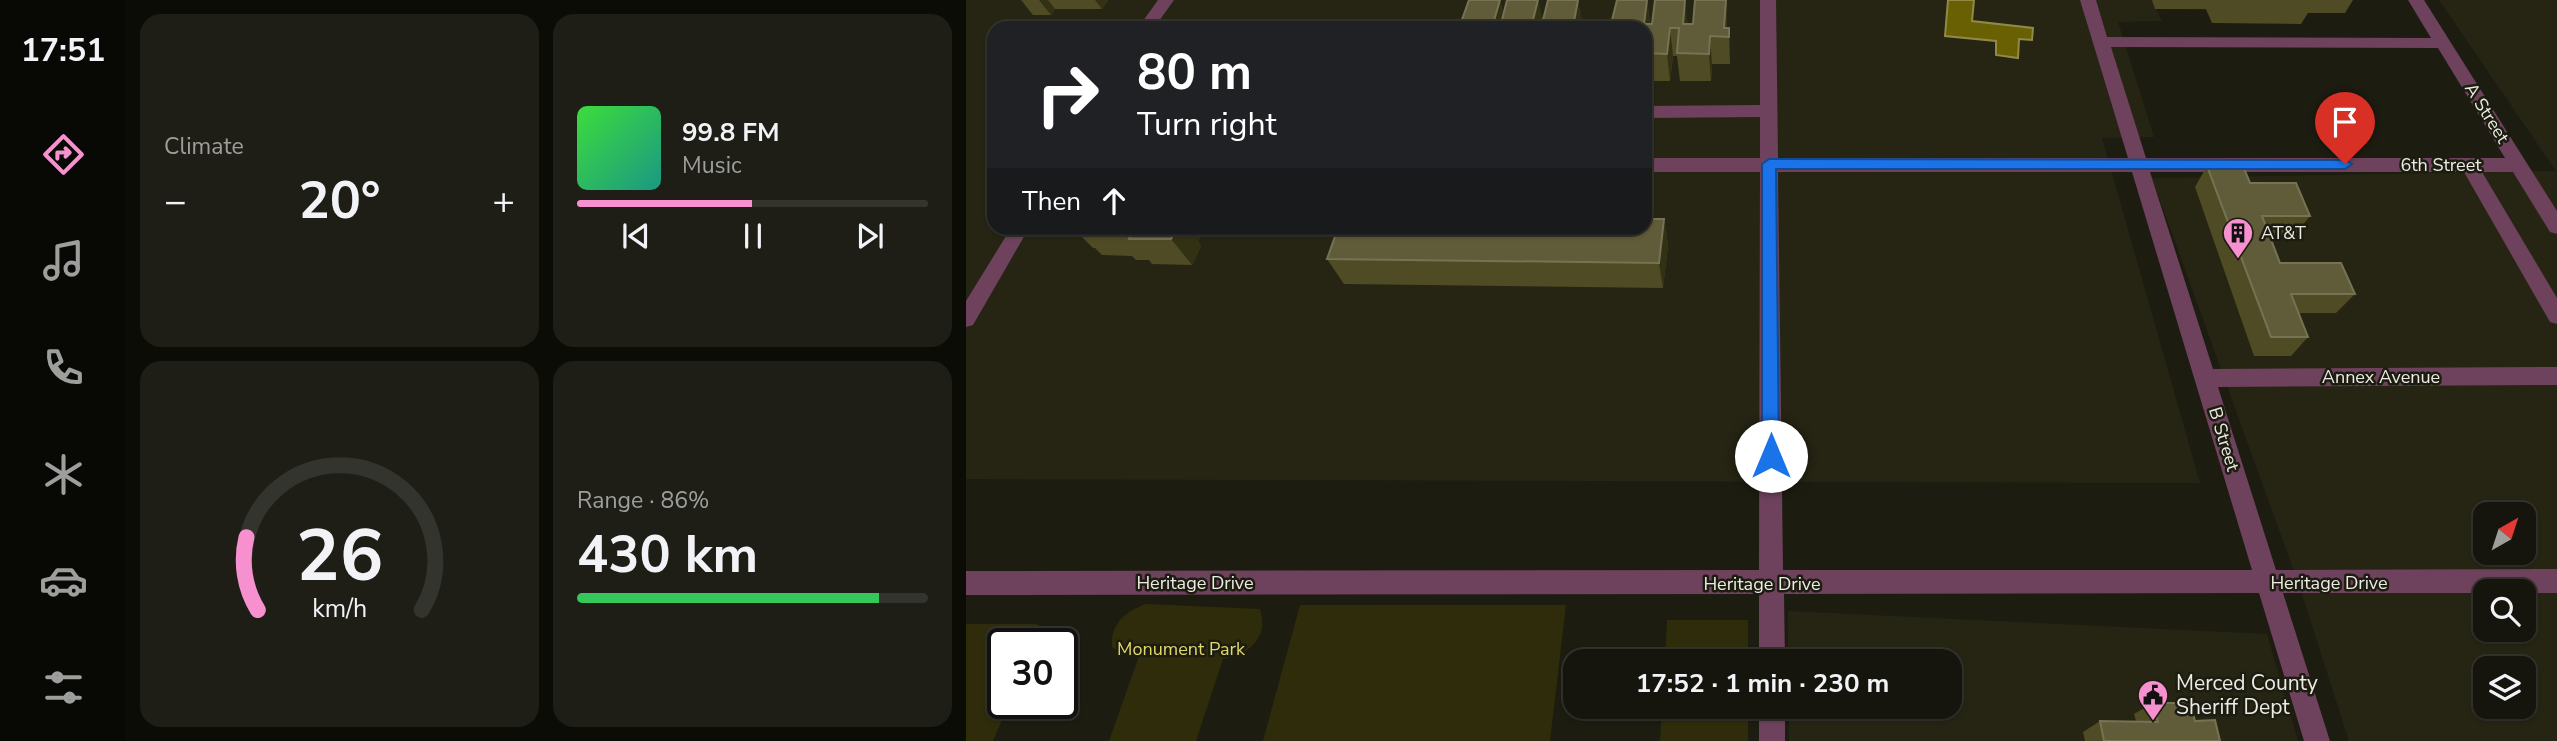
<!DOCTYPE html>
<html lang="en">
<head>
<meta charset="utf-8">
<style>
  body { margin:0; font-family:"Nunito Sans",sans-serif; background:#1e1e16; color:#f1f3f6; height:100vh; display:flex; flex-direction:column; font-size:26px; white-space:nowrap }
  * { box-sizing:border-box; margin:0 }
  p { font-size:23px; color:#9d9f9d }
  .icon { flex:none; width:38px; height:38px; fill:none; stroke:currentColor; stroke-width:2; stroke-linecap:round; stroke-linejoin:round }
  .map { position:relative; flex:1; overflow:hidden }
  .side { display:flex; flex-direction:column; gap:14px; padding:14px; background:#0c0c07; width:840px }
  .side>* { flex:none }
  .hud { position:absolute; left:21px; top:21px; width:665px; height:214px; border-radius:21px; box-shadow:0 2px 5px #0004,0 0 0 2px #34342e; background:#202124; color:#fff; overflow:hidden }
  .needle { width:46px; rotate:39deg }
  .fabs { position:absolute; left:1507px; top:502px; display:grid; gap:14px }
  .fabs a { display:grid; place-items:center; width:63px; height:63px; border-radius:14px; background:#15150d; box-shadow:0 2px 5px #0004,0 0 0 2px #34342e; font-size:35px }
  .speed { position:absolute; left:21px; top:628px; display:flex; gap:14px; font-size:35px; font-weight:700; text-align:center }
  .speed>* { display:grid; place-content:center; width:91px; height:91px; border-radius:50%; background:#15150d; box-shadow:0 2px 5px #0004,0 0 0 2px #34342e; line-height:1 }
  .speed .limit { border:4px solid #111; border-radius:10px; background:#fff; color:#111 }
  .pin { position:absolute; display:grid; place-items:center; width:60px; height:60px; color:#fff; margin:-72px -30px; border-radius:50% 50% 50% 0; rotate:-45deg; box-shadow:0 0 7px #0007 }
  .pin .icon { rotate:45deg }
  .me { position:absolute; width:77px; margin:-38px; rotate:0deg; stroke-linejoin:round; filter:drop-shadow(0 0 5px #0008) }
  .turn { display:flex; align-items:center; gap:24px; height:147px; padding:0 35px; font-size:32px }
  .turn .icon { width:91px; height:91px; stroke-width:2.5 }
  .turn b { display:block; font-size:49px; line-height:60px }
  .then { display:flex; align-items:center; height:66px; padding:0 35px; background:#0003; gap:14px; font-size:26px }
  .big { font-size:52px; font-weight:700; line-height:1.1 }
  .side .card { flex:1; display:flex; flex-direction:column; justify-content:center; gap:10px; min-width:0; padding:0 24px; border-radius:21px; background:#1e1e16 }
  .side .dial { align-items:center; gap:0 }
  .dial svg { height:182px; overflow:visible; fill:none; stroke:#34342e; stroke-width:7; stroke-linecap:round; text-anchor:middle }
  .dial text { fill:#f1f3f6; stroke:none }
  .song { display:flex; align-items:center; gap:21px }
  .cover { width:84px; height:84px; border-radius:10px; background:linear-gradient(135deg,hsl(120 70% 55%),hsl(170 70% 35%)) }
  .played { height:7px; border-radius:4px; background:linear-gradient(90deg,#f690cf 50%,#34342e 50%) }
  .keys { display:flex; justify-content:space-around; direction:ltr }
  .heat { display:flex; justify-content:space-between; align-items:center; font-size:38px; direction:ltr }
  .charge { height:10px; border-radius:5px; background:linear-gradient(90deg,#34c759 86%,#34342e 0) }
  .side .tiles { flex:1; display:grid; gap:14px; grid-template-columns:repeat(2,1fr) }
  .trip { position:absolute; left:597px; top:649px; width:399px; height:70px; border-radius:21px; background:#15150d; box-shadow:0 2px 5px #0004,0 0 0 2px #34342e; font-weight:700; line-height:70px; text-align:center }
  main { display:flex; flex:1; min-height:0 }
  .dock { display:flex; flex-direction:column; width:126px; justify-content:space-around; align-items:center; background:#080805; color:#9d9f9d }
  .dock .icon { width:49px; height:49px }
  .dock .on { color:#f690cf }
  .dock b { font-size:32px; color:#f1f3f6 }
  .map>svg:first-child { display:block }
  .built { fill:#262514; fill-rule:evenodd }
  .green { fill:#2f2c0c }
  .water { fill:#686002; stroke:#908a46; stroke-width:2 }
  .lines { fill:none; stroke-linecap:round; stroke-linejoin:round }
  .minor { fill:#6e425d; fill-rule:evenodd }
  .wall { fill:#4f4b24 }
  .shaded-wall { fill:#333114 }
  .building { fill:#605c39; stroke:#767354; stroke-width:2 }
  .route { fill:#1a73e8; stroke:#114b97; stroke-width:2 }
  .labels { text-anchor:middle; stroke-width:5; stroke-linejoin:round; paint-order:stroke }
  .street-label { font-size:18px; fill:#ecece5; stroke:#1c1c11 }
  .poi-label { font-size:18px; fill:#ecece5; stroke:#1c1c11; text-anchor:start }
  .park-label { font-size:18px; fill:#e2d86b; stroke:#1c1c11 }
  .near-poi-label { font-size:21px; fill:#ecece5; stroke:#1c1c11; text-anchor:start }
</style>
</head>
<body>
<main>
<nav class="dock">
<b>17:51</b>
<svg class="icon on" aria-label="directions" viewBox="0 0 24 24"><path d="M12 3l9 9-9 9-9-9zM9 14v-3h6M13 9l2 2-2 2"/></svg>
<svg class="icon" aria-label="music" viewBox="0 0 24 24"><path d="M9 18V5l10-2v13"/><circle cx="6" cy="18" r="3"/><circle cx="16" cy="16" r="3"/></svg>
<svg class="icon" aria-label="phone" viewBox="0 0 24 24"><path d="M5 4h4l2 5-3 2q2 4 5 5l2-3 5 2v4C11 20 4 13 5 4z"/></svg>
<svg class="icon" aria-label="climate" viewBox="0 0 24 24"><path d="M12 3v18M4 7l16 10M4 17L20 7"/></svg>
<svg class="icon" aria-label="car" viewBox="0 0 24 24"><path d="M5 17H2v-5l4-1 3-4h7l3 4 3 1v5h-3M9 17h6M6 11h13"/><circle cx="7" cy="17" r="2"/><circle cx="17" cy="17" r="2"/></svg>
<svg class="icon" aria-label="filters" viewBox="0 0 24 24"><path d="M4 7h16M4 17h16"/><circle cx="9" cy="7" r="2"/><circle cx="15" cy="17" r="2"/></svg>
</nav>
<section class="side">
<div class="tiles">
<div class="card"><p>Climate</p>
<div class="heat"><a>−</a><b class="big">20°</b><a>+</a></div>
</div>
<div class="card">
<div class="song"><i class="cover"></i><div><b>99.8 FM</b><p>Music</p></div></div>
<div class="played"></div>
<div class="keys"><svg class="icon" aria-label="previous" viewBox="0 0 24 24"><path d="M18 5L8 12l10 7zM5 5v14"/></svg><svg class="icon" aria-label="pause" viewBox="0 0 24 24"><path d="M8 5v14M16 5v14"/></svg><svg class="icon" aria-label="next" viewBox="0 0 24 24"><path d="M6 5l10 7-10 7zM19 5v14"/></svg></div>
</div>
<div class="card dial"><svg viewBox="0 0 100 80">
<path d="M14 69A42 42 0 1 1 86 69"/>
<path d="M14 69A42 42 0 0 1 9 37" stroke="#f690cf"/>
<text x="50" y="56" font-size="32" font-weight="700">26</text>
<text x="50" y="72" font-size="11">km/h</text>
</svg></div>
<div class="card"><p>Range · 86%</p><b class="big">430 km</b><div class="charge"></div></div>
</div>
</section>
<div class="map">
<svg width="1591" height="741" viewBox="0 0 1591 741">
  <rect width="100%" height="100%" fill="#1c1c11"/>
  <path class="built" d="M0,0H1372L1379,13H1330L1335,24L1246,23L1240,10L1190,9L1196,21L1152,22L1188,137L1136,138L1234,483L0,479ZM28,28H679V228H28Z
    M1473,0H1591V741H1383L1334,588L1186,178L1590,171ZM1519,514H1558V553H1519ZM1519,592H1558V630H1519ZM1519,668H1558V707H1519Z
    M822,611L1301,634L1332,741H823V707H984V662L822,661Z"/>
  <path class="green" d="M180,604L294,609C303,638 283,654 257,659L230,741H143L173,656L155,653L146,647C144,624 160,611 180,604Z
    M334,605H600L584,741H297Z
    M701,620H782V661H699Z
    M0,624H70C81,628 84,632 85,644H37V704H43L27,741H0Z
    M696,707H782V741H694Z"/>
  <path class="water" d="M982,0H1008L1006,21L1067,28L1066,40L1053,39L1052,58L1030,55V41L979,36Z"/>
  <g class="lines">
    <path class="minor" d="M192,0H208L188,28H172Z
      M794,0H810L812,158H1162L1114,0H1130L1141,37L1465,38L1442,0H1458L1591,211V234L1584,232L1547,172H1516L1591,298V324L1584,322L1498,172H1184L1247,369L1591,367V385L1252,387L1310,570L1591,569V593H1317L1364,741H1338L1293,593L818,594L819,662H793V594L0,595V571L793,570L794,172H679V158H794V117L679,118V106L794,105ZM1145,47L1472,48L1539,158H1180ZM812,172H1166L1286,570H817Z
      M45,228H63L7,325L0,327V301Z
      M793,707H819V741H793Z"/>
  </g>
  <path class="wall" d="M55,0H142L136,9H89L85,15H67Z
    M681,0L684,24H727L760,0L761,28H763L764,64H746L745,81H714L711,56H707L704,81H679V28Z
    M1186,0H1387L1379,13H1342L1335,24L1246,23L1240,9H1189Z
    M1241,166L1284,183L1344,216L1328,236H1304L1314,263L1389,294L1370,313H1333L1342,337L1325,356H1288L1229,187Z
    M698,219L702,245L697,288L378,284L361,259Z
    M107,228H238L232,241L235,246L226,265L186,264L183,260H170L166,256L136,255L129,248H127Z
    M1187,703L1229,721L1254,741H1119L1117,732L1134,721H1170L1168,714Z"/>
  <path class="shaded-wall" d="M73,0H82L89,9L85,15Z
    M129,0H142L136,9Z
    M534,0L542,27L527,24Z
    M572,0L579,27L566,24Z
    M612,0L618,28H607Z
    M681,0L684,27L678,24Z
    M719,0L722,27L717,24Z
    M760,0L761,28H758Z
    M704,28L707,56L704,81L701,54Z
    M744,36L746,64L745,81L743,54Z
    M698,219L702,245L697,288L693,263Z
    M211,228H238L232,241L235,246L226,265L205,239Z"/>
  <path class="building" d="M503,0H534L527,24H535L541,0H572L566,24H576L582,0H612L607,27L612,28H493Z
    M651,0H681L678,24H686L689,0H719L717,24H727L729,0H760L758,28H763V37L744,36L743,54L711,53L713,28H704L701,54L679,53V28H644Z
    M1241,166H1277L1284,183H1330L1344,216H1296L1314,263H1375L1389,294H1325L1342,337H1305Z
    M679,219H698L693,263L361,259L372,228H679Z
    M113,228H211L205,239H163L165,235H146L149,230H111Z
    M1187,703H1224L1229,721L1249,720L1254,741H1138L1134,721L1192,722Z"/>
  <path class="route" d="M803,159L1379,160L1386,164L1379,169H810L813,456L811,461L805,463L799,461L796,456V164Z"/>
  <defs>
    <g id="building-pin" transform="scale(1.575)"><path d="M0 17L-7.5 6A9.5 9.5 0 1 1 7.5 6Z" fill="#f690cf" stroke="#1c1c11"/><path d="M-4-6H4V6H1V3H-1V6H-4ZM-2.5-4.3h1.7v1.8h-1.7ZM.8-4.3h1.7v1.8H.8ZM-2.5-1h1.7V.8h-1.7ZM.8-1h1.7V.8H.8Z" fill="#111"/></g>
    <g id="civic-pin" transform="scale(1.575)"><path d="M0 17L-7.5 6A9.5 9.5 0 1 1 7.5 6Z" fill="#f690cf" stroke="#1c1c11"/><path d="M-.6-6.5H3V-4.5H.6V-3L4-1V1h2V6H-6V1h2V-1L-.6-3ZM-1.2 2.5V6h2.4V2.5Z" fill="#111"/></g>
  </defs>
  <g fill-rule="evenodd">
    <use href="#building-pin" x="1272" y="233"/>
    <use href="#civic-pin" x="1187" y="695"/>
  </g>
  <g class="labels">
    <g class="street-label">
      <text transform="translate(1521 113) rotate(58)" y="6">A Street</text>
      <text x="1475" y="171">6th Street</text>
      <text x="1415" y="383">Annex Avenue</text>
      <text transform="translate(1258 439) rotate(73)" y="6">B Street</text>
      <text x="229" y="589">Heritage Drive</text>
      <text x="1363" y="589">Heritage Drive</text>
      <text x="796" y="590">Heritage Drive</text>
    </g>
    <g class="poi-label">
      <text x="1295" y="239">AT&amp;T</text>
    </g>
    <g class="park-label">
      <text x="215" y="655">Monument Park</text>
    </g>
    <g class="near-poi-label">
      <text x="1210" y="690">Merced County<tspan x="1210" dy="24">Sheriff Dept</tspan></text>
    </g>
  </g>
</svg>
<div class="fabs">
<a><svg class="needle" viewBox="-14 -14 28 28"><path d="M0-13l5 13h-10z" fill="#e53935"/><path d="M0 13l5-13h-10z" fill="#9d9f9d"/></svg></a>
<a><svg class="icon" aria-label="search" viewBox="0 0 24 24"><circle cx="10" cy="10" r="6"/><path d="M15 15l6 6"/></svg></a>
<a><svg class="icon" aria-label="layers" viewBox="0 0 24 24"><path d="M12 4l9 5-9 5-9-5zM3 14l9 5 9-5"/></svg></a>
</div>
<div class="speed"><div class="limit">30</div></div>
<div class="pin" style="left:1379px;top:164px;background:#d93025"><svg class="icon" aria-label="arrive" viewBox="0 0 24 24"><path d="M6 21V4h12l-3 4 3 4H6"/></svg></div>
<svg class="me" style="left:805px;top:456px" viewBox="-20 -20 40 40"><circle r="19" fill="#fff"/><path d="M0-13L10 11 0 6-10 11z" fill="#1a73e8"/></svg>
<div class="trip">17:52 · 1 min · 230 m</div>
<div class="hud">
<div class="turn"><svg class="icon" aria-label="right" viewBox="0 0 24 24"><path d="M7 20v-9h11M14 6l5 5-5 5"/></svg><div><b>80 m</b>Turn right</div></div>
<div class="then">Then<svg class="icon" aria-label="ahead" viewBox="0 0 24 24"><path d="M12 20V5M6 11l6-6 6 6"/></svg></div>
</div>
</div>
</main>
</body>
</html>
